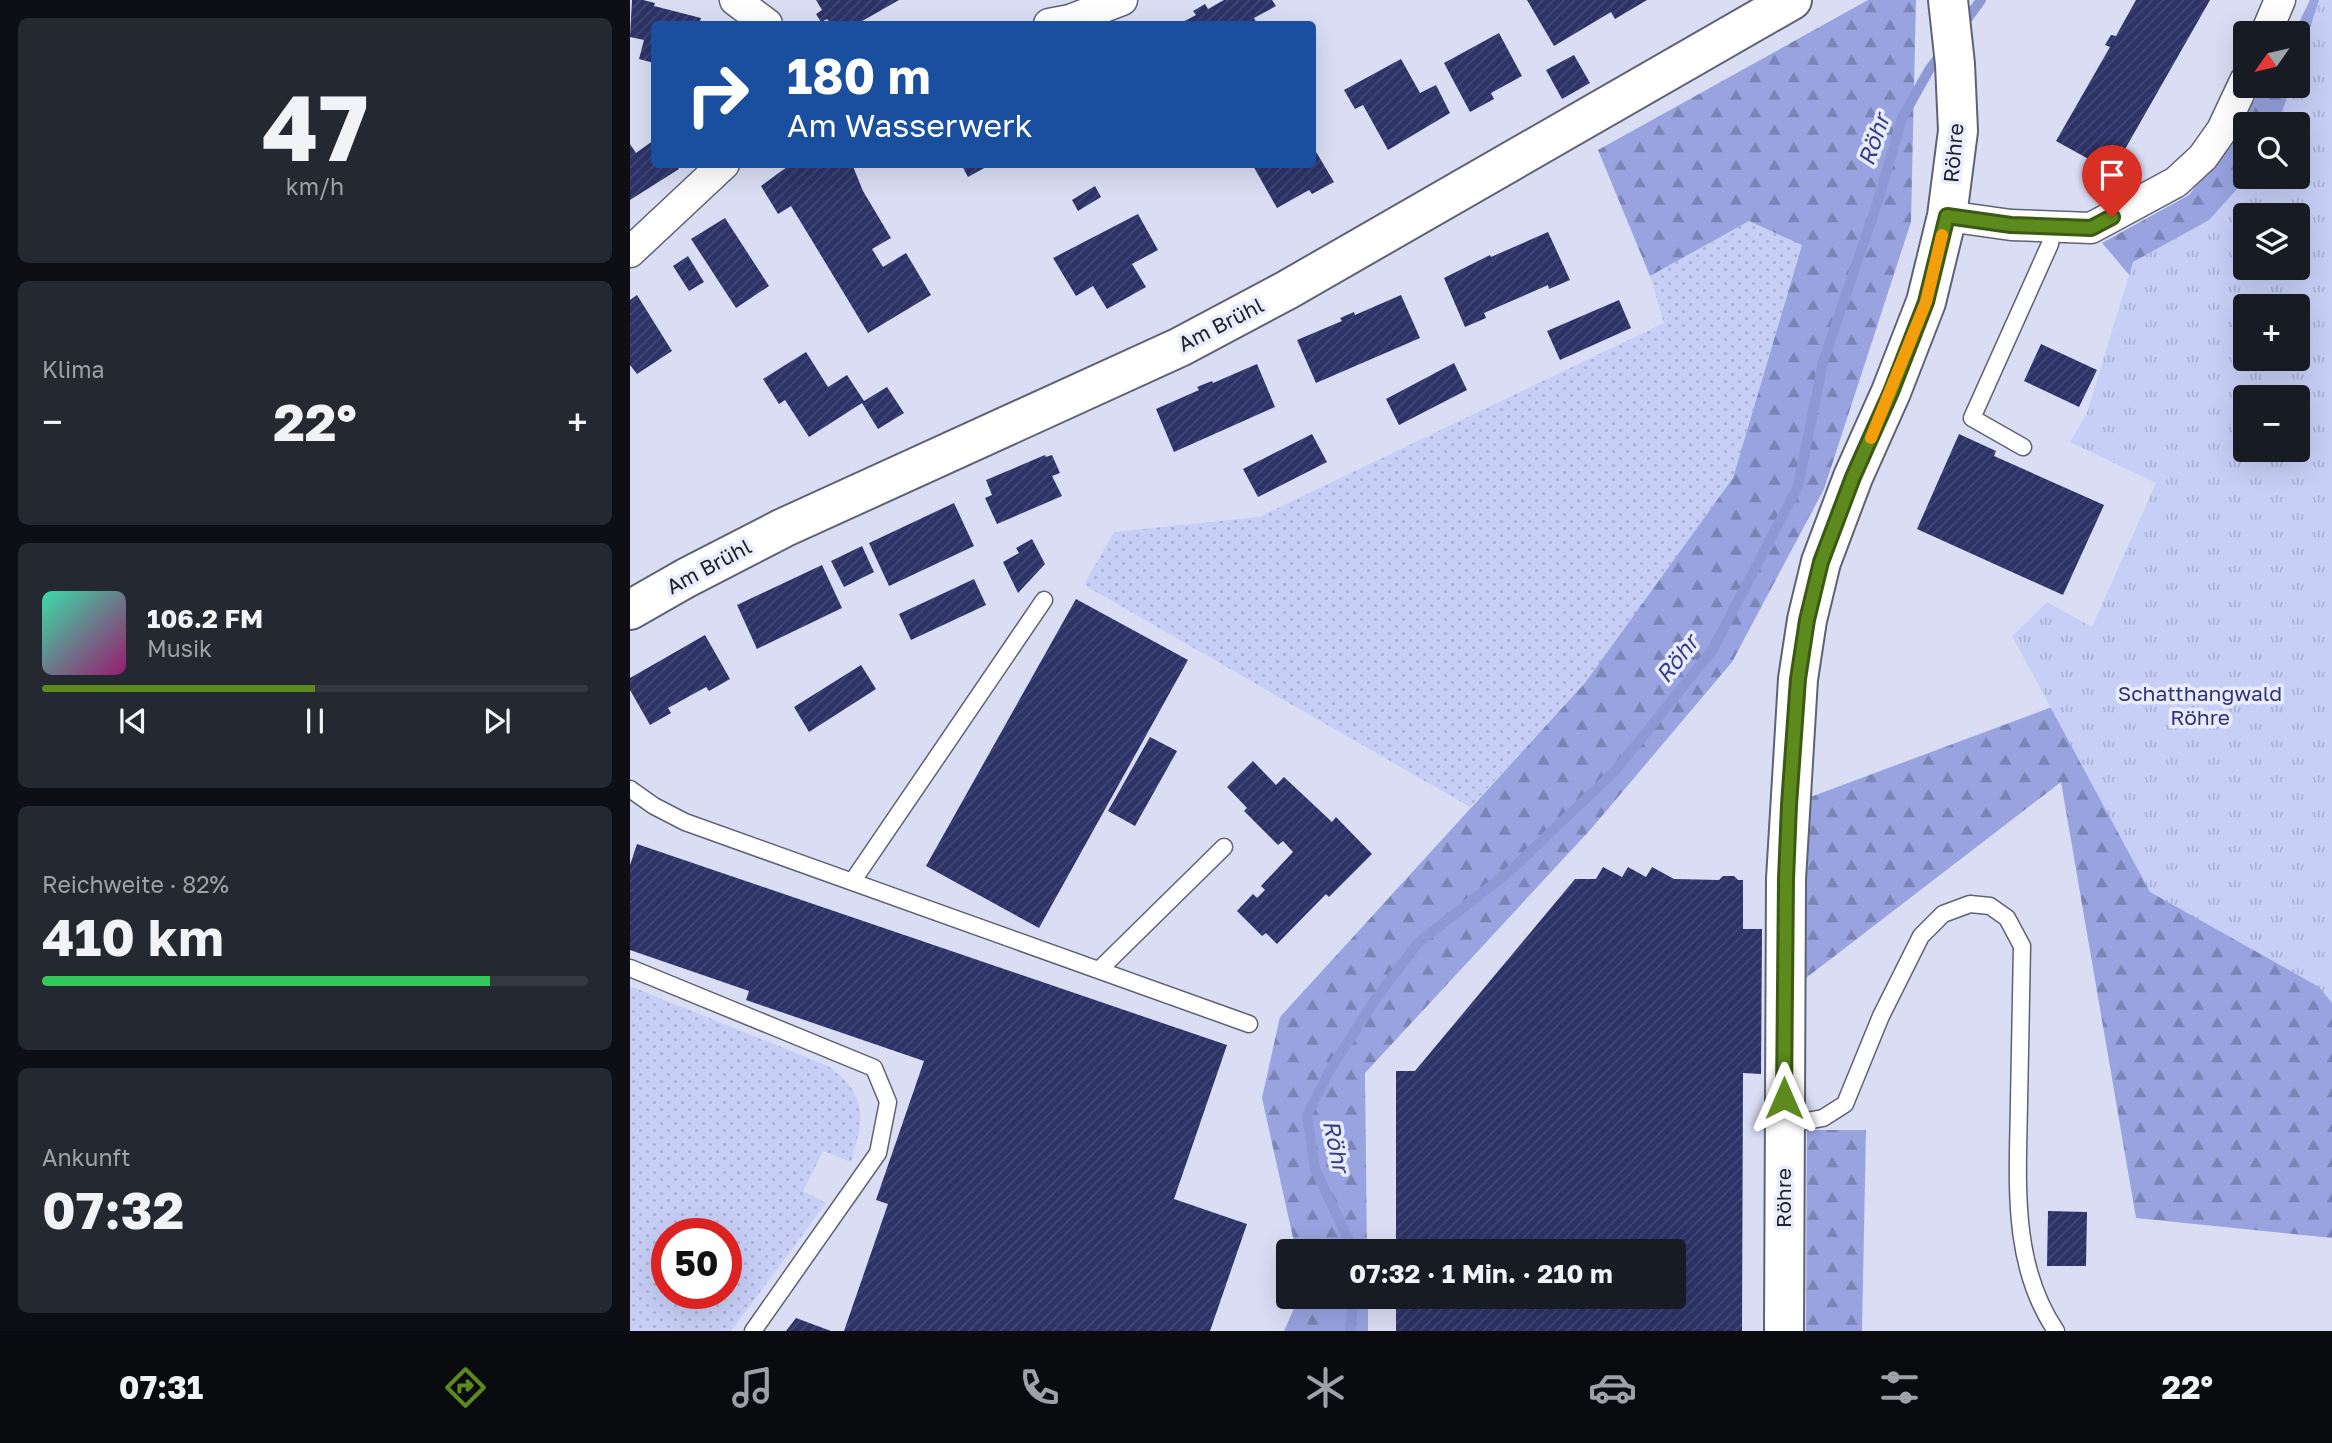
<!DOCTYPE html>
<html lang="de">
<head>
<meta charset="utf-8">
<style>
  body { margin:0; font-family:"Golos Text",sans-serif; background:#242831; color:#f1f3f6; height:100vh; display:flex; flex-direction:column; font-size:26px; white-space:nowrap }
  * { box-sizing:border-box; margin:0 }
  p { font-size:23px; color:#9ea1a6 }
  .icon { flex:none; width:38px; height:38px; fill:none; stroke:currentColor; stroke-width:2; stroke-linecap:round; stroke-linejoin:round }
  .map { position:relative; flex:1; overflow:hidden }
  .sheet { display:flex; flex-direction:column; gap:18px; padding:18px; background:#0d0f14; width:630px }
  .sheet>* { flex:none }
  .hud { position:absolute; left:21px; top:21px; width:665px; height:147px; border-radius:7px; box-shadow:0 7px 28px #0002; background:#1a4fa0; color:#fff; overflow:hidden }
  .needle { width:46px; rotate:236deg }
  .controls { position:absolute; left:1603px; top:21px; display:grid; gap:14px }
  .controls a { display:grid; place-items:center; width:77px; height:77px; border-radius:7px; background:#171b24; box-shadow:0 7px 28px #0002; font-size:35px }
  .speed { position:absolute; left:21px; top:1218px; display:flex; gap:14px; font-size:35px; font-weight:700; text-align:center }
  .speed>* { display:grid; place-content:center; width:91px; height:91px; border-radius:50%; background:#171b24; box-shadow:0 7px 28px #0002; line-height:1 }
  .speed .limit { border:10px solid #d22; background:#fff; color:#111 }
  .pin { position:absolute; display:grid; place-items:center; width:60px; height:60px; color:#fff; margin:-72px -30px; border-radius:50% 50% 50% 0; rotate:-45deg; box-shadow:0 0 7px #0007 }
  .pin .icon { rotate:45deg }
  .me { position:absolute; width:77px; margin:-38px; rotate:0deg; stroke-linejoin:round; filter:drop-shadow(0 0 5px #0008) }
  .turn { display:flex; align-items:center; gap:24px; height:147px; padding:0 21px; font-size:32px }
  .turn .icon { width:91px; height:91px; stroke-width:2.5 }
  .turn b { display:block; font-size:49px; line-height:60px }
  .big { font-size:52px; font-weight:700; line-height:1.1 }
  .sheet .card { flex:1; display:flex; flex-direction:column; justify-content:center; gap:10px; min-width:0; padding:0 24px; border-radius:10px; background:#242831 }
  .sheet .dial { align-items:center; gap:0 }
  .dial b { font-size:91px; line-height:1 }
  .song { display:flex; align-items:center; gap:21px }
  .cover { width:84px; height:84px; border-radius:10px; background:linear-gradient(135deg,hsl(160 70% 55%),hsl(320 70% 35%)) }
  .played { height:7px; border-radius:4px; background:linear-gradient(90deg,#5c8a1d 50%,#363941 50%) }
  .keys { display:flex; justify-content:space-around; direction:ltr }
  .heat { display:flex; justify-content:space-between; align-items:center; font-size:38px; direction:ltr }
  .charge { height:10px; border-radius:5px; background:linear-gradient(90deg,#34c759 82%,#363941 0) }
  .trip { position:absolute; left:646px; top:1239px; width:410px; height:70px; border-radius:7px; background:#171b24; box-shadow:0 7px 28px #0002; font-weight:700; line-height:70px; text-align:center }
  .tabs { display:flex; height:112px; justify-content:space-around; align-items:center; background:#090b0e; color:#9ea1a6 }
  .tabs .icon { width:49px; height:49px }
  .tabs .current { color:#5c8a1d }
  .tabs b { font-size:32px; color:#f1f3f6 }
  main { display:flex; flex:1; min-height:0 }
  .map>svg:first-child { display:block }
  .grass { fill:url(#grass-dots); fill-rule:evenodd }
  .forest { fill:url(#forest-firs); fill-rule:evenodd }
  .park { fill:url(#park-tufts); fill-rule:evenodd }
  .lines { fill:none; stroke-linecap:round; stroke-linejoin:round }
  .stream { stroke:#8d98d5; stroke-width:10 }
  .building { fill:url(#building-hatch) }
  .lane-casing { stroke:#5e6274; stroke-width:19 }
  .street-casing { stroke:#5e6274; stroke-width:33 }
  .secondary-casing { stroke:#5e6274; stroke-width:42 }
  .lane { stroke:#fff; stroke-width:16 }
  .street { stroke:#fff; stroke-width:30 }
  .secondary { stroke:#fff; stroke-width:38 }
  .route-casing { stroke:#3c5a13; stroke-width:18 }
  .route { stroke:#5c8a1d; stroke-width:12 }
  .slow { stroke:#f59e0b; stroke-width:12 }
  .labels { text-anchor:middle; stroke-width:7; stroke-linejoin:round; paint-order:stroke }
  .street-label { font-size:21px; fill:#1e1f27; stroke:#e8ecfd }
  .park-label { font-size:21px; fill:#2f337b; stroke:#e8ecfd }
  .water-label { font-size:23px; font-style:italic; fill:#383e87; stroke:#e8ecfd }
</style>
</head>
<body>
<main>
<section class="sheet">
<div class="card dial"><b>47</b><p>km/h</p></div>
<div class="card"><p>Klima</p>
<div class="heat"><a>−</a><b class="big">22°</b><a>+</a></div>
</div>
<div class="card">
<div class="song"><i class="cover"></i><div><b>106.2 FM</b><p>Musik</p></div></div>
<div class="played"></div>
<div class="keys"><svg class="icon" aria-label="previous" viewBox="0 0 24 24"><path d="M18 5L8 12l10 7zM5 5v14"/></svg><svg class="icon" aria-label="pause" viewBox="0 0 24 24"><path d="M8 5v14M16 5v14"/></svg><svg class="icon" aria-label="next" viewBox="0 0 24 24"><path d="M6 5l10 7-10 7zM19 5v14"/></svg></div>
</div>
<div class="card"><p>Reichweite · 82%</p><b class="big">410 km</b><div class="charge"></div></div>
<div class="card"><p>Ankunft</p><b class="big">07:32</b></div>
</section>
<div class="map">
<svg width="1702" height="1331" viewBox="0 0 1702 1331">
  <defs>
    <pattern id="grass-dots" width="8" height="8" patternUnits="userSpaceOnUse" patternTransform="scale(1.75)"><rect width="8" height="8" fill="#c7cff7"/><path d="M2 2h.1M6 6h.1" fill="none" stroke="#aab1d4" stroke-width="1.8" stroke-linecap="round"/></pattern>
    <pattern id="forest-firs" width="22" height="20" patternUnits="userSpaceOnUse" patternTransform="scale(1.75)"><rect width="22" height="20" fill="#98a3e0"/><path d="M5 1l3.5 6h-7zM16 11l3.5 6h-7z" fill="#7b84b6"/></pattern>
    <pattern id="park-tufts" width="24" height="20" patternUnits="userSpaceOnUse" patternTransform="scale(1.75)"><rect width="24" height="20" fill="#c7cff7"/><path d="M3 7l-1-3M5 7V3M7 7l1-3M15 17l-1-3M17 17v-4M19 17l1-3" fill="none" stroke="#aab1d4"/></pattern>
    <pattern id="building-hatch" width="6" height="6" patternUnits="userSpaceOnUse" patternTransform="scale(1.75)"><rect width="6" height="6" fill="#2d3367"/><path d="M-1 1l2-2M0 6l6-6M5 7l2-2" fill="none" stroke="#424874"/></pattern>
  </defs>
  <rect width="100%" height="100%" fill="#dadef4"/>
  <path class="grass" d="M1119,221L1172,244L1103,478L956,683L840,807L454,585L484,532L629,517L1034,323L1020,276Z
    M0,986L198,1066C239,1096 234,1118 221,1162L193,1151L173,1191L196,1203L101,1331H0ZM37,1234H96V1293H37Z"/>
  <path class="forest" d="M1238,0H1286L1281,222L1194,489L1102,662L961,829L735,1073L737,1251H666L632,1098L650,1017L955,683L1103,478L1172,245L1119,221L1020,276L968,150Z
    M1680,0H1702V1238L1506,1218L1431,782L1176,978L1159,805L1446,698L1581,370L1472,243L1559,195L1604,135L1633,86H1668V33H1664ZM1615,124H1668V177H1615ZM1615,215H1668V268H1615ZM1615,306H1668V359H1615ZM1615,397H1668V450H1615Z
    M1177,1130H1236L1232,1331H1176Z
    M669,1297H738V1331H654Z"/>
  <path class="park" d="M1689,0H1702V1003L1689,987L1520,892L1382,636L1417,602L1462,627L1526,483L1440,442L1457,413L1503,262L1579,220L1618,177H1668V124H1648L1661,86H1668V65ZM1615,215H1668V268H1615ZM1615,306H1668V359H1615ZM1615,397H1668V450H1615Z"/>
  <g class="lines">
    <path class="stream" d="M1332,26L1351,0
      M724,1251L685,1169L677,1115L700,1070L744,1001L788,943L881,870L986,770L1083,649L1168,486L1193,362L1249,198L1272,118L1299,70L1314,50
      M720,1331L724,1297"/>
  </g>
  <path class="building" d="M2,0H13L25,3L24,6L71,18L69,24H24V63L9,59L14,40L0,37Z
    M186,0H269L227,24H201L197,19L191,22L186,14L192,10Z
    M594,0H642L646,6L624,18L627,24H549L566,15L563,11L575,4L578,9Z
    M897,0H1017L985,19L981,12L924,46Z
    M1506,0H1580L1482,172L1426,141L1480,47L1475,45L1481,35L1486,36Z
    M869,33L892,76L861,93L864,99L840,112L814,63Z
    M944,55L960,83L932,99L916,70Z
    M771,59L790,93L806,85L820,113L758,150L733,105L725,109L714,90Z
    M24,140V164H46L49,169L0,200V144L6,153Z
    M682,145L704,182L682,194L679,190L647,208L622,164H682Z
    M161,164H222L233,191L261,238L242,249L253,267L276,253L301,295L238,333L161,206L148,214L131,186Z
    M331,164H354L356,167L338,177Z
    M465,186L471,197L448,211L442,200Z
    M508,214L528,250L502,264L516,287L477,309L463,286L446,296L423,258Z
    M95,218L139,286L106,308L61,239Z
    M918,232L940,280L919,289L918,285L854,313L856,318L835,327L814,278L860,255L861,257Z
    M58,256L74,282L59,291L43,266Z
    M7,295L42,351L7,374L0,365V300Z
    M771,295L790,338L686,383L667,340L712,321L710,318L724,312L725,315Z
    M989,300L1001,328L930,360L917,331Z
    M1411,344L1467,370L1449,407L1394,381Z
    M176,352L198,387L217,375L234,401L257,387L274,413L248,429L232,403L179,437L155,400L149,404L133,379Z
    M824,363L837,390L769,425L756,399Z
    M627,364L645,407L544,452L526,409L569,390L567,387L582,381L583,383Z
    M682,434L697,462L628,497L613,469Z
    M1329,434L1366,451L1364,456L1474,505L1433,595L1287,529Z
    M415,455L416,457L422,455L430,473L422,476L432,496L367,524L355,498L362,495L356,480Z
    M324,503L344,546L259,586L239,543Z
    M402,539L415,564L388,593L373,562L389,553L386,548Z
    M232,546L244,572L214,587L201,561Z
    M192,565L212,608L127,649L107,605Z
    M344,579L356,605L281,640L269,614Z
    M446,599L558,660L409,928L296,866Z
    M75,635L100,679L79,691L76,687L38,708L41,713L20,725L0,690V678Z
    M231,665L246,689L179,732L164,707Z
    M520,737L547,751L505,826L478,811Z
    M623,761L646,785L654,777L702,822L706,817L742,854L699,897L696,894L647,944L636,933L632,936L607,911L623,894L627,898L635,890L631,886L663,852L653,841L648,845L614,811L617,808L597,787Z
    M7,844L597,1045L544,1199L617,1224L580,1331H214L258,1204L246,1200L294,1061L116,1000L119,991L0,950V865Z
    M973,867L992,877L998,867L1016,877L1022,867L1044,879L1089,880L1093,876H1104L1108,880H1113V929H1132L1131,1074L1113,1073L1112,1331H766V1297H1043V1251H766V1071H785L945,879H966Z
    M1418,1211L1457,1212L1456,1266H1417Z
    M166,1318L201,1331H156Z"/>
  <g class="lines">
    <g class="lane-casing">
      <path id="lane" d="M1393,447L1342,418L1420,244L1422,227
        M0,789L24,806L55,822L619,1024
        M222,882L414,600
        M0,968L244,1068L258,1102L248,1153L123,1331
        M469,970L594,847
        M1154,1125L1193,1118L1215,1104L1251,1016L1291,936L1313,914L1340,904L1360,906L1377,918L1392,946C1391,998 1390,1050 1389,1102C1388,1180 1380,1263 1426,1331"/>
    </g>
    <g class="street-casing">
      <path id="street" d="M105,0L137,24
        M419,24L440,20L492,0
        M1636,33L1650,0
        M1317,216L1381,225L1461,228L1546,182L1573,157L1592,130L1615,81
        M0,252L94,164"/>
    </g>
    <g class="secondary-casing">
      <path id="secondary" d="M0,610L56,578L153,528L550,347L657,290L1162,0
        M1154,1331L1156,879L1168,679L1177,620L1191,562L1223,477L1261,392L1296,302L1317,216L1328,131L1325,64L1318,0"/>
    </g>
    <use href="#lane" class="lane"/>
    <use href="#street" class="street"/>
    <use href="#secondary" class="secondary"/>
  </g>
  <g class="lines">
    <g class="route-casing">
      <path id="route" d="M1154,1098L1156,879L1159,805L1168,679L1177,620L1191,562L1223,477L1261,392L1296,302L1317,216L1381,225L1461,228L1482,217"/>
    </g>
    <use href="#route" class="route"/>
    <path class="slow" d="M1241,438L1296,302L1312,235"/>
  </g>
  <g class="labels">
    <g class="street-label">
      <text transform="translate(1324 153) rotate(-85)" y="7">Röhre</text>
      <text transform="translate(591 325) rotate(-27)" y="7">Am Brühl</text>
      <text transform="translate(79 567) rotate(-28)" y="7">Am Brühl</text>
      <text transform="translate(1154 1198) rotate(-90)" y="7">Röhre</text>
    </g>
    <g class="park-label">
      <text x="1570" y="701">Schatthangwald<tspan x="1570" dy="24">Röhre</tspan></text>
    </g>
    <g class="water-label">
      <text transform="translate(1244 140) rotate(-71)" y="8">Röhr</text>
      <text transform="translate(1047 659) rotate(-52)" y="8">Röhr</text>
      <text transform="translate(706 1146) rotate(78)" y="8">Röhr</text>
    </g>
  </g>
</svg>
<div class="controls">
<a><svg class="needle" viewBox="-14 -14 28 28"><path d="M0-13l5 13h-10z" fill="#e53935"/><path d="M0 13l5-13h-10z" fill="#9ea1a6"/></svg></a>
<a><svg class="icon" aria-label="search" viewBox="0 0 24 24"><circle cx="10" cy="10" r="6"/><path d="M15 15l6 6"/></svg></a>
<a><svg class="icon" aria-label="layers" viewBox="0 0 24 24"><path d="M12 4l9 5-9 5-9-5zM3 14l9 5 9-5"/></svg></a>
<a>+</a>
<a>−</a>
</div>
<div class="speed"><div class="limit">50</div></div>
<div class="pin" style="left:1482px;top:217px;background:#d93025"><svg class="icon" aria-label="arrive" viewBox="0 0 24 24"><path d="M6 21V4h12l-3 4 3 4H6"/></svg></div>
<svg class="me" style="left:1154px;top:1098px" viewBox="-20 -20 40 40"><path d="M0-17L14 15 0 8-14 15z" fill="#5c8a1d" stroke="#fff" stroke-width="4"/></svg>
<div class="trip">07:32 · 1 Min. · 210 m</div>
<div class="hud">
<div class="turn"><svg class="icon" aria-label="right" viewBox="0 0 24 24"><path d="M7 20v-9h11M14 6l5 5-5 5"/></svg><div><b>180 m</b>Am Wasserwerk</div></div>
</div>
</div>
</main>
<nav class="tabs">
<b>07:31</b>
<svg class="icon current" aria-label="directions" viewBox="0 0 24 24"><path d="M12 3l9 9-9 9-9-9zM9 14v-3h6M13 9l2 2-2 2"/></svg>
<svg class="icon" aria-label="music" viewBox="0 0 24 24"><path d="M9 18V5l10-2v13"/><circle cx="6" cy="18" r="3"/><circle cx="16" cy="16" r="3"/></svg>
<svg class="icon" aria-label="phone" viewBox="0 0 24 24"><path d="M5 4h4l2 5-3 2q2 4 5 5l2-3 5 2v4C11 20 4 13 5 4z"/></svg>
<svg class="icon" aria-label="climate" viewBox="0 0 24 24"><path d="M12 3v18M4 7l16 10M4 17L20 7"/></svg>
<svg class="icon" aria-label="car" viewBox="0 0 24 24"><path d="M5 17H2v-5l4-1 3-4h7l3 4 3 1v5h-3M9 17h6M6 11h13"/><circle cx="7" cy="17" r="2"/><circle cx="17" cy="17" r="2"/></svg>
<svg class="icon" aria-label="filters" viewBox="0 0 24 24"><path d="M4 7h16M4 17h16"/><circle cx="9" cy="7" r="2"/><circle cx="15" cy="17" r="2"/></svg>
<b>22°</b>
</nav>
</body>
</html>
